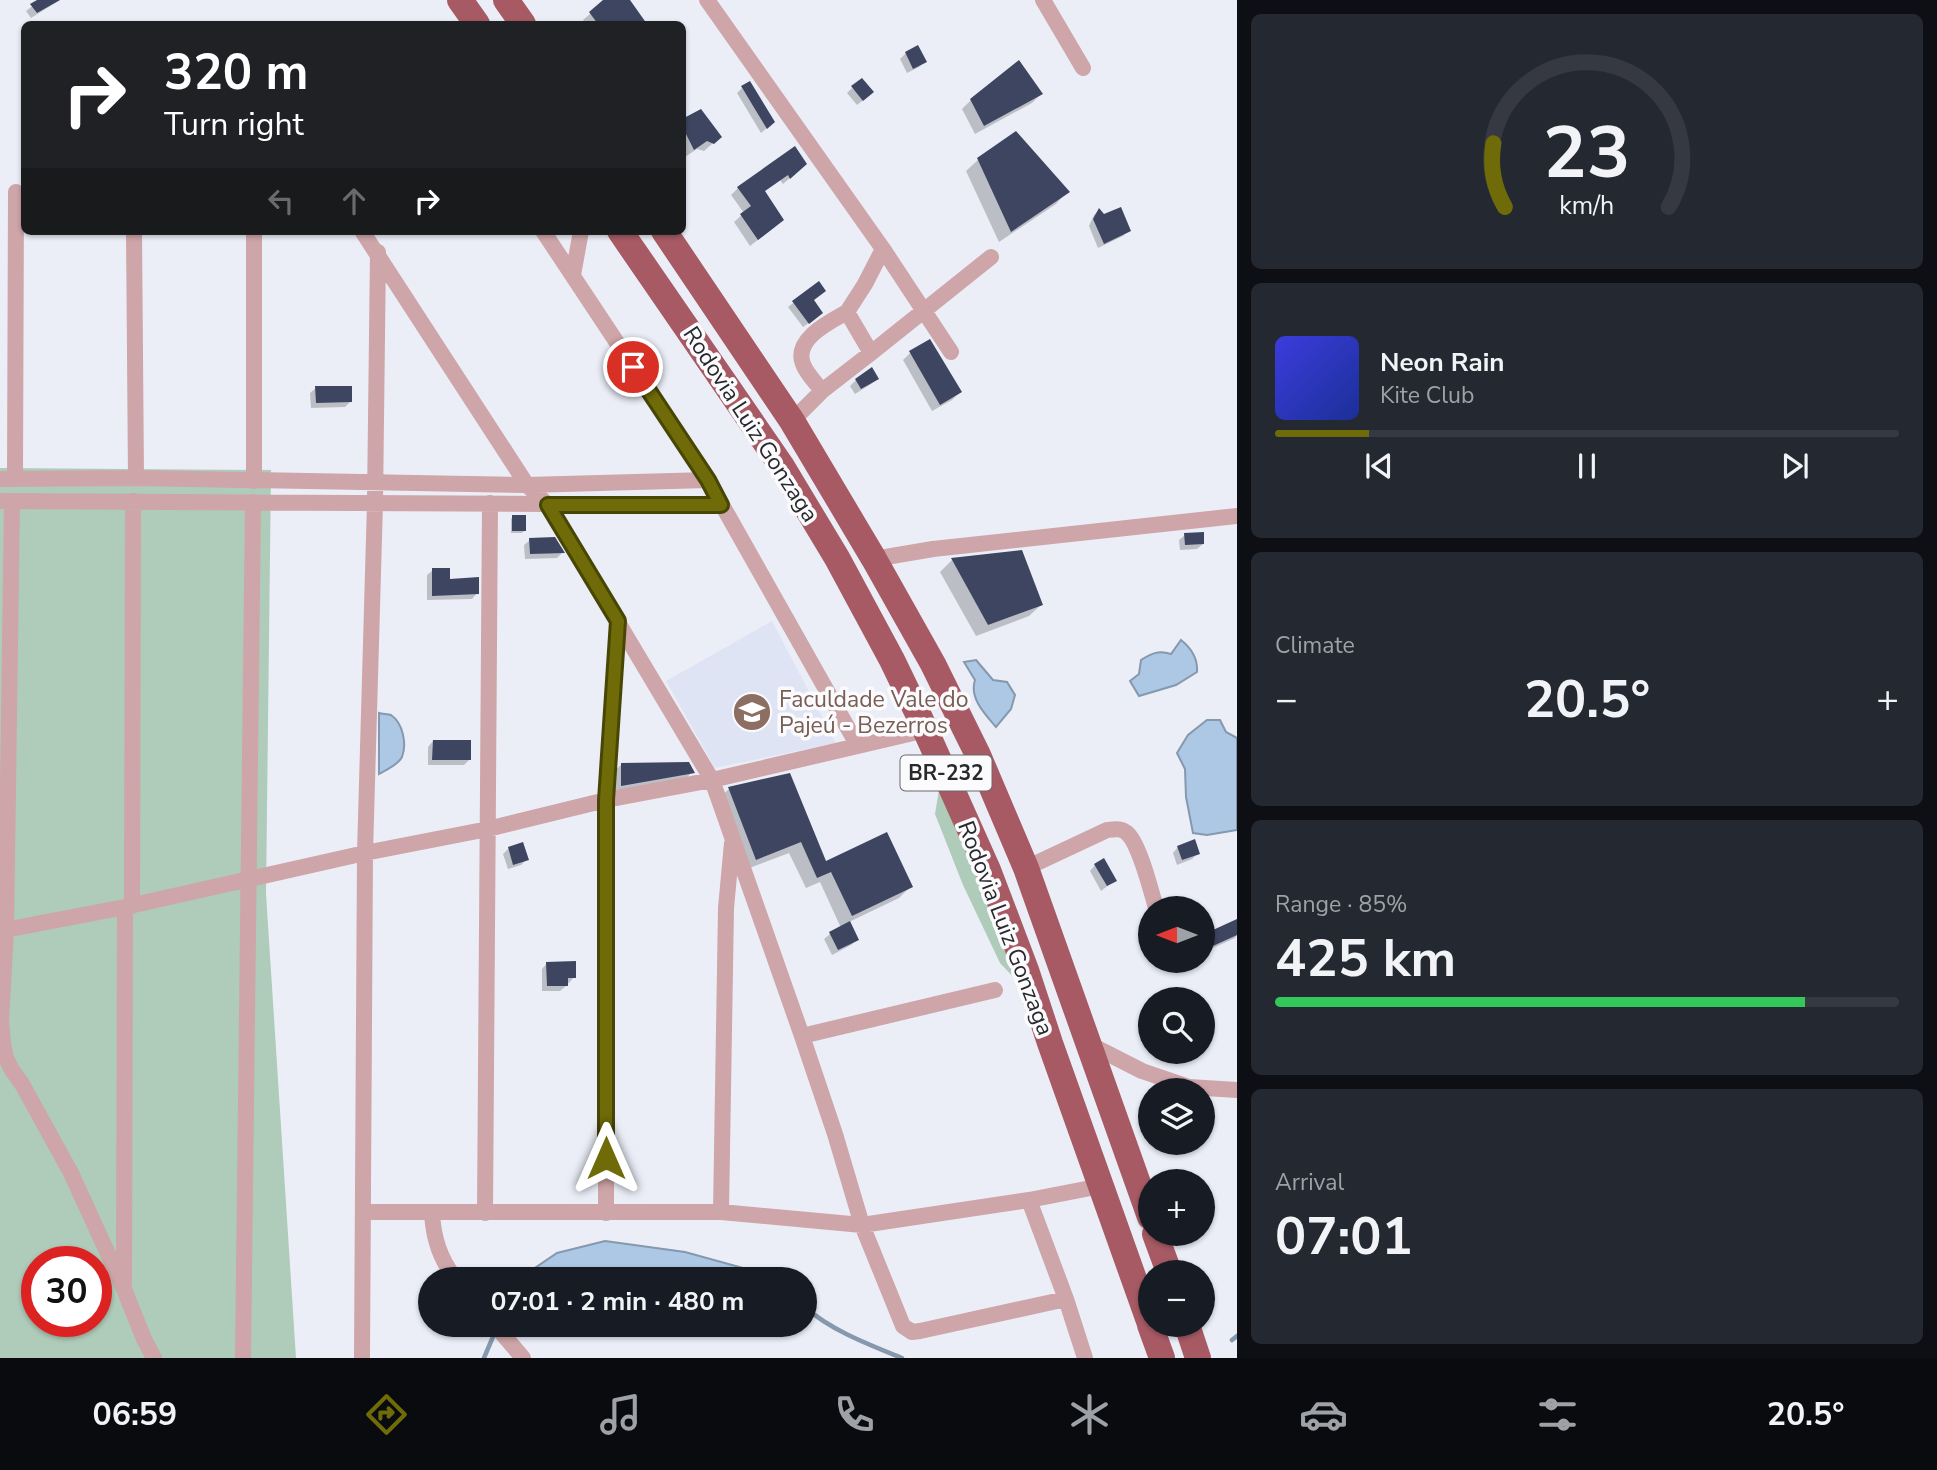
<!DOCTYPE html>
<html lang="en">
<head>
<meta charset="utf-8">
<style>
  body { margin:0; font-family:"Nunito Sans",sans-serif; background:#242831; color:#f1f3f6; height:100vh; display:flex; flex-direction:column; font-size:26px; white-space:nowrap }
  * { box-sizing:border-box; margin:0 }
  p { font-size:23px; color:#9ea1a6 }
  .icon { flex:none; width:38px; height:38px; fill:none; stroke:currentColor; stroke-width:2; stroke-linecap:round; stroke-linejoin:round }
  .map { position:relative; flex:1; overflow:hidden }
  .details { display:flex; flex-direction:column; gap:14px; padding:14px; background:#0d0f14; width:700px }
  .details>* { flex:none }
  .banner { position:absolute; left:21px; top:21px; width:665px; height:214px; border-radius:10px; box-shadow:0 2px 5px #0004; background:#202124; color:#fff; overflow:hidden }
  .needle { width:46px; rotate:270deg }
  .controls { position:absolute; left:1138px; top:896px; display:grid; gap:14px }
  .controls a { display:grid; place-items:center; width:77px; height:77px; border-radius:50%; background:#171b24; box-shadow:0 2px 5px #0004; font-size:35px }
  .speed { position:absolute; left:21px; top:1246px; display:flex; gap:14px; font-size:35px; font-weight:700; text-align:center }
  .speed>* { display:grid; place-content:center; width:91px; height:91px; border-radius:50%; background:#171b24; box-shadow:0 2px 5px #0004; line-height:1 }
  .speed .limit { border:10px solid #d22; background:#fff; color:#111 }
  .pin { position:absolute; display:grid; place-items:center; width:60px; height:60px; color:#fff; margin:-30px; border:4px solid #fff; border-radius:50%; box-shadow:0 2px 7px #0007 }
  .me { position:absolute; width:77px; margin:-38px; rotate:0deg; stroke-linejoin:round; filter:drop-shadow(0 0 5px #0008) }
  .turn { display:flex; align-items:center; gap:24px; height:147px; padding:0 28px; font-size:32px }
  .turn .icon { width:91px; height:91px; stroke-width:2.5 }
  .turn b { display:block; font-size:49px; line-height:60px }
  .lanes { display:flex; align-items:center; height:66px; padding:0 28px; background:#0003; justify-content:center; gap:35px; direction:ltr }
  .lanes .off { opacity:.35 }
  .big { font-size:52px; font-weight:700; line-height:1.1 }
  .details .widget { flex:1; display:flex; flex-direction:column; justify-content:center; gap:10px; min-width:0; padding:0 24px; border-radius:10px; background:#242831 }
  .details .dial { align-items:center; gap:0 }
  .dial svg { height:182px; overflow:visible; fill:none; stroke:#363941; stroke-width:7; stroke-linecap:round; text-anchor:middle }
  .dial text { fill:#f1f3f6; stroke:none }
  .song { display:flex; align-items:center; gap:21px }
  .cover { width:84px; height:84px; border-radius:10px; background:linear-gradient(135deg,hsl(240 70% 55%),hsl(230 70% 35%)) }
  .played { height:7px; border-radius:4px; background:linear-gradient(90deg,#6e6b08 15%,#363941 15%) }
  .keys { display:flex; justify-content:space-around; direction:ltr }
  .heat { display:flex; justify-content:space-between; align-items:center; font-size:38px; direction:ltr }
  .charge { height:10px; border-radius:5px; background:linear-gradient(90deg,#34c759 85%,#363941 0) }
  .trip { position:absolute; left:418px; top:1267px; width:399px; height:70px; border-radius:35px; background:#171b24; box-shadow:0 2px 5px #0004; font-weight:700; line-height:70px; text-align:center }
  .tabs { display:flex; height:112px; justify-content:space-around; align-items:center; background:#090b0e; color:#9ea1a6 }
  .tabs .icon { width:49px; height:49px }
  .tabs .on { color:#6e6b08 }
  .tabs b { font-size:32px; color:#f1f3f6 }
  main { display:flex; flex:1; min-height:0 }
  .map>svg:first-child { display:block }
  .built { fill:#dfe4f5 }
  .green { fill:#afcbb9; fill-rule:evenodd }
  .water { fill:#adc8e4; stroke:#8598ad; stroke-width:2 }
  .shadow { fill:#0003 }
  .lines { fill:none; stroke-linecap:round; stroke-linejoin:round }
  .stream { stroke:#8598ad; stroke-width:4.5 }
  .building { fill:#3d4561 }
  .minor { stroke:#cea5a8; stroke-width:16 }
  .trunk { stroke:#a75a64; stroke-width:26 }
  .route-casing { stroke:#484605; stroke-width:18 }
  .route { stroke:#6e6b08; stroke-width:12 }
  .labels { text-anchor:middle; stroke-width:7; stroke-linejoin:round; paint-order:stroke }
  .shield { fill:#fbfbfd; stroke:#67686b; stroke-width:2 }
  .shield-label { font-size:21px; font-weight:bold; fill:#28292c }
  .street-label { font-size:23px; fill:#28292c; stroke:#fbfbfd }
  .education-label { font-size:23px; fill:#785e54; stroke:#fbfbfd; text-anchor:start }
</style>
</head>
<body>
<main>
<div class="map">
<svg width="1237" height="1358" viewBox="0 0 1237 1358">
  <rect width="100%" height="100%" fill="#ebeef7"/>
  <path class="built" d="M772,621L836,743L715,768L666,681Z"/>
  <path class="green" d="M0,468L271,470L266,894L296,1358H0ZM37,1262H96V1321H37Z
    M942,772L1019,983L1000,963L963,885L935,814Z"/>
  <path class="water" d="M1181,640C1191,648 1198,659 1197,672L1176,685L1139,696L1130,681L1139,674L1141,660C1152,653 1159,650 1171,654Z
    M976,660L993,680L1007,682L1015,695L1011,709L996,727C985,714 969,698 975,680L964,662Z
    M379,713C382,714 388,714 391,715C403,723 407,744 402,757C398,765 386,770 379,774Z
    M1207,720H1220L1226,732L1237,738V830L1207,835L1193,833L1186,797L1185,769L1177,753L1188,735Z
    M605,1241L685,1252L772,1276L751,1279H522L523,1276L557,1253Z"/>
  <path class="shadow" d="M40,0H60L31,18L26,11Z
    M606,0H629L646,24H586L583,20Z
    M906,53L925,61L919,67L907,73L900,59Z
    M742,88L768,127L761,133L737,93Z
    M852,88L866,98L857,105L847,93Z
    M1041,94L1032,103L975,134L962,109L971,100Z
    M682,121L720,137L704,151L697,149L685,157L682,152Z
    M979,159L1067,192L1056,204L999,242L966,171Z
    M798,171L783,184L780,180L763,192L775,227L750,246L734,222L744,213L731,195L738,188Z
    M1099,210L1103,217L1129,230L1123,236L1098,248L1089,226L1094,215Z
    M819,283L812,301L816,318L803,327L788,307Z
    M910,353L960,392L952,400L932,411L903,360Z
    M877,379L871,384L855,394L850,386L856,380Z
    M316,388L350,402L345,407L311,408L310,393Z
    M513,517L524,531L522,533H511V519Z
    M1185,535L1203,544L1197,549L1180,550L1179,540Z
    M530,540L562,553L557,558L525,559L524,545Z
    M1020,552L1041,605L1029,616L976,636L940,572L952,560Z
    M433,570L448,581L477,593L472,599L427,600V575Z
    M433,741L470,759L464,765H428V747Z
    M621,765L692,772L684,781L613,794L612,773Z
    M789,775L825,863L911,886L899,898L849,922L857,940L851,945L832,955L824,939L830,934L841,928L820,882L806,888L789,853L744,870L717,800L729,789Z
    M1178,847L1198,853L1192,859L1177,865L1173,853Z
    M509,848L527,859L521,865L508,869L503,854Z
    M1095,865L1114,881L1101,891L1090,871Z
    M1237,927V935L1235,938L1202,953V937Z
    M547,963L574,977L569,983H566V986L560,991H542V969Z"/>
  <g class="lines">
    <path class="stream" d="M805,1307C830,1330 870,1345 902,1358
      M1232,1340L1237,1336
      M484,1358L495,1332"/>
  </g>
  <path class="building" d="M37,0H60L37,13L30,4Z
    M603,0H630L647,24H598L589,12Z
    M918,45L927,62L913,69L905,52Z
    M1019,60L1043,94L984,126L970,99Z
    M862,78L874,92L863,101L851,86Z
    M750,81L775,122L767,129L741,86Z
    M701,109L722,137L714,144L707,141L694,150L682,126V119Z
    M1016,131L1070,192L1011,232L977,158Z
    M795,146L807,164L790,179L788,175L765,191L784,220L758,240L740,214L751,206L737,187Z
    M1121,207L1131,231L1104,244L1093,219L1099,208L1104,214Z
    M819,281L826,291L814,300L823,313L809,324L792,301Z
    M930,339L962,392L940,405L909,351Z
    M872,367L879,379L861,389L855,379Z
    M315,386H352V402L316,403Z
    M512,515H526V531H512Z
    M1204,532V544L1185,545L1184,533Z
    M555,537L565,553L530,554L529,538Z
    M1022,550L1043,605L988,625L951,558Z
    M432,568H450V579L479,577V594L432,596Z
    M433,740H471V760H432Z
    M689,762L695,773L621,786V763Z
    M790,773L826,861L887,832L913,887L852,916L831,872L817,878L801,842L756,860L728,787Z
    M1195,839L1200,854L1182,860L1177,846Z
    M523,842L529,860L513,865L508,847Z
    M1104,858L1117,881L1107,886L1094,864Z
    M1237,919V935L1202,951V935Z
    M850,921L859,940L838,950L829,932Z
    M576,961V978H568V986H547L546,962Z"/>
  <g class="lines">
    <path class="minor" d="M707,0L883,249L865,284L847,312L871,353L822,391L792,421
      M1043,0L1083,68
      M134,231L136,478
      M362,231L527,485L548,505L712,780L802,1036L835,1134L862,1225L903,1326L912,1332L920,1331L1066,1299
      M543,231L708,480L858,746
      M883,249L951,352
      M573,275L581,231
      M871,353L991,257
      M822,391C816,383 806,373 803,364C793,339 831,321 847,312
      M0,479L136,478L527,485L708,480
      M15,479L16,192
      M254,481V231
      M0,501L721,505
      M12,501L6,931L1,1021L3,1044L6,1058L12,1070L22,1084L71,1173L124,1289L144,1339L154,1358
      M874,559L933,549L1237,516
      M1026,868L1107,830C1116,829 1122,828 1128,834C1140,846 1151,891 1156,908
      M132,906L133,501
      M0,931L125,907L365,853L488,829L606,800L712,780L926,730
      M802,1036L995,990
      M1089,1044L1142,1071L1189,1087L1237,1090
      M1029,1200L1066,1299L1085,1358
      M363,1212H721L862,1225L1029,1200L1101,1186
      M432,1212C433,1237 440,1260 456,1279
      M721,1212L726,908L732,843
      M485,1213L490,503
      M606,1213V800L618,621
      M124,1283L125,907
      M495,1325L523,1358
      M243,1358L253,502
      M362,1358L365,853L375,503L378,252"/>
    <path class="trunk" d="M460,0L477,24
      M506,0L523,24
      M620,231L781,465L837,558L892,660L920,718L988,870L1026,970L1050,1043L1150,1324
      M664,231L792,421L874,559L933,664L978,755L1026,868L1150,1217
      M1155,1234L1169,1272
      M1150,1325L1162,1358
      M1187,1325L1198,1358"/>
  </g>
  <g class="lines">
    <g class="route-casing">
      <path id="route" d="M606,1158V800L618,621L548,505H721L708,480L633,367"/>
    </g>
    <use href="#route" class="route"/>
  </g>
  <defs>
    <g id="university-disc" transform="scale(2.0125)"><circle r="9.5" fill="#8d6e63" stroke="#fbfbfd"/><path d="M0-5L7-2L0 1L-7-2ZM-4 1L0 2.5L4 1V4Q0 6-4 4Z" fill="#fff"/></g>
  </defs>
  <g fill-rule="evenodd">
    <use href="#university-disc" x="752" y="712"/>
  </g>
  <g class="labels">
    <rect class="shield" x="900.5" y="755.5" width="91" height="35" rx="5"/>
    <g class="shield-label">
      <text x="946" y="780">BR-232</text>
    </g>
    <g class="street-label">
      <text transform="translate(751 424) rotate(57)" y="8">Rodovia Luiz Gonzaga</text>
      <text transform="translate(1006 928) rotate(69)" y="8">Rodovia Luiz Gonzaga</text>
    </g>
    <g class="education-label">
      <text x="779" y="707">Faculdade Vale do<tspan x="779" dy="26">Pajeú - Bezerros</tspan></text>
    </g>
  </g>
</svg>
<div class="controls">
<a><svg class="needle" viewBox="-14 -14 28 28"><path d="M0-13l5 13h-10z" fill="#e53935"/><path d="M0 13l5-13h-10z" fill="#9ea1a6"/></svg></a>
<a><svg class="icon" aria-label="search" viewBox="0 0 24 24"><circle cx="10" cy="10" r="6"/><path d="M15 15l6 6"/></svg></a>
<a><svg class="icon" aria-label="layers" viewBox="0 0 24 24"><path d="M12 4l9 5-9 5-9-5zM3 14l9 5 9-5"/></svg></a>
<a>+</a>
<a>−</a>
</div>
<div class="speed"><div class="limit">30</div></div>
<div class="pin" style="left:633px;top:367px;background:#d93025"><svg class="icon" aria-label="arrive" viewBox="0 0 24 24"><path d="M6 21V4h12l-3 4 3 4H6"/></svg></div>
<svg class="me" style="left:606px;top:1158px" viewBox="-20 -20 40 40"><path d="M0-17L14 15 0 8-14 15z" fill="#6e6b08" stroke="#fff" stroke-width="4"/></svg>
<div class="trip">07:01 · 2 min · 480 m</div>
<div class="banner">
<div class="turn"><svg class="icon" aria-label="right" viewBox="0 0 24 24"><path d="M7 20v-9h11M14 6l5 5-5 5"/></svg><div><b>320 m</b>Turn right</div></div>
<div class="lanes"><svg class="icon off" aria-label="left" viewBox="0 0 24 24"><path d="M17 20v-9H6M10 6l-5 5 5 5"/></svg><svg class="icon off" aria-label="ahead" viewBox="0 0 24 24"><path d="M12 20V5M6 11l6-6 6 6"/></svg><svg class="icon" aria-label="right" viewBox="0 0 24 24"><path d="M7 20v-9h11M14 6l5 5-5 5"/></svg></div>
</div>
</div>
<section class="details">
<div class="widget dial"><svg viewBox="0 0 100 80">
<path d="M14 69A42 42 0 1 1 86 69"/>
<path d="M14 69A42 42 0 0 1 9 41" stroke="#6e6b08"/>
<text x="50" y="56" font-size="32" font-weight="700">23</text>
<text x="50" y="72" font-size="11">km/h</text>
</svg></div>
<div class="widget">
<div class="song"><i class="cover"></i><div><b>Neon Rain</b><p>Kite Club</p></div></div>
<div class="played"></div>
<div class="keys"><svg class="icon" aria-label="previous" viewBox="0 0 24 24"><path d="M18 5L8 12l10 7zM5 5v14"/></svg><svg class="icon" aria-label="pause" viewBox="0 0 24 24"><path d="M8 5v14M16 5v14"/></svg><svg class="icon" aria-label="next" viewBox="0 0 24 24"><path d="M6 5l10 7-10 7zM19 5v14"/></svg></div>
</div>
<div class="widget"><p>Climate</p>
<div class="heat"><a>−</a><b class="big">20.5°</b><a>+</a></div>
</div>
<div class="widget"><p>Range · 85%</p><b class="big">425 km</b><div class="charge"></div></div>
<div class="widget"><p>Arrival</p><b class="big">07:01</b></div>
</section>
</main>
<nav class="tabs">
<b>06:59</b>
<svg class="icon on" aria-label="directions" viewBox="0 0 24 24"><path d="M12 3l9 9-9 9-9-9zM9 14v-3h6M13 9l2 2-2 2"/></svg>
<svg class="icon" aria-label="music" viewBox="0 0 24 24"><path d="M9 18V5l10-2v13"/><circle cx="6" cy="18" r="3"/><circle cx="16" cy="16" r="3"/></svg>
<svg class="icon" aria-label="phone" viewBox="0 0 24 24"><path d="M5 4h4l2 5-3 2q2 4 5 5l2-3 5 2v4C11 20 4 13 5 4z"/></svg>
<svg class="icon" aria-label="climate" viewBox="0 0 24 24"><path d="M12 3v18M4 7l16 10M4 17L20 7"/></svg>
<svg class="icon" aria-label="car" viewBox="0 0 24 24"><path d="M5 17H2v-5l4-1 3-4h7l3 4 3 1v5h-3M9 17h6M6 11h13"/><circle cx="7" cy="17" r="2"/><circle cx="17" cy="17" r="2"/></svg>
<svg class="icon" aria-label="filters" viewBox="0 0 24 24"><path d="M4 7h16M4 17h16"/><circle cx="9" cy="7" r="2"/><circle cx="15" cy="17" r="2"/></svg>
<b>20.5°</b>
</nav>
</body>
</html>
